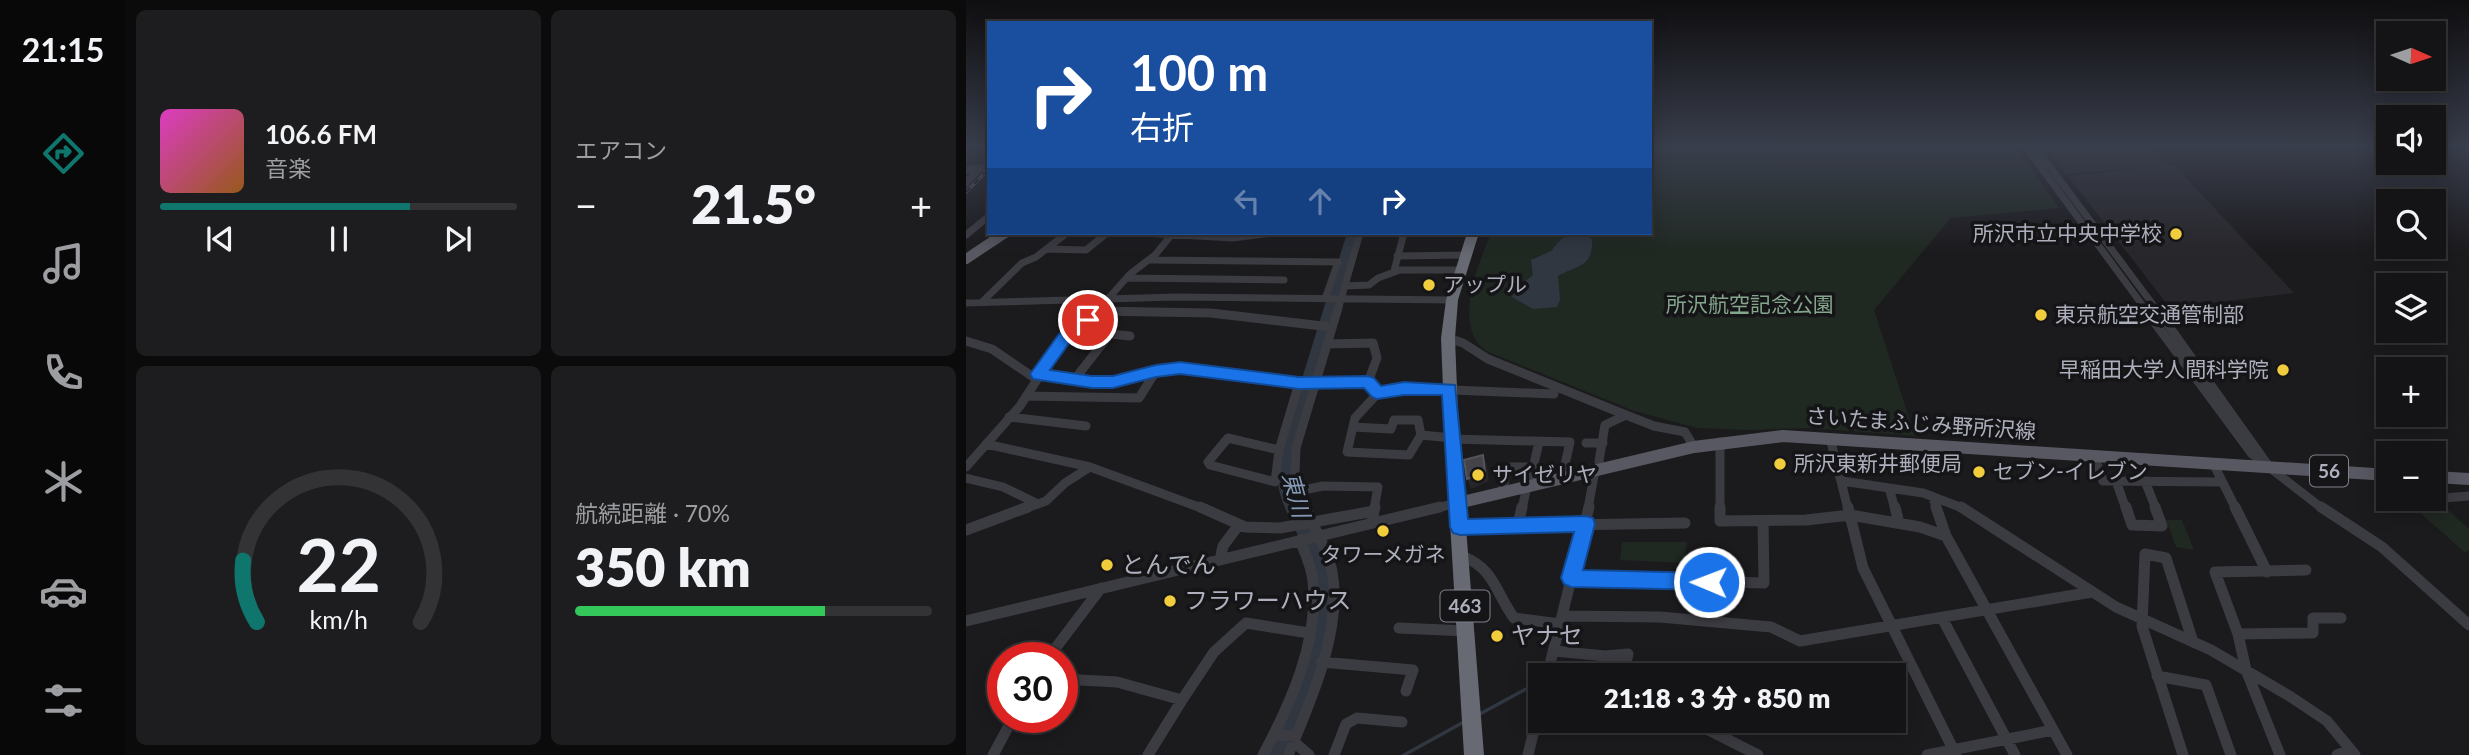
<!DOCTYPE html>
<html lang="ja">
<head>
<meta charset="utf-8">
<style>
  body { margin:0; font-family:Lato,"Noto Sans JP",sans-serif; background:#1d1d1f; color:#f1f3f6; height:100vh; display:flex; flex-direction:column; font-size:26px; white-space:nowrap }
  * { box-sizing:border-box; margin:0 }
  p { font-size:23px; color:#9d9ea1 }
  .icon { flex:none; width:38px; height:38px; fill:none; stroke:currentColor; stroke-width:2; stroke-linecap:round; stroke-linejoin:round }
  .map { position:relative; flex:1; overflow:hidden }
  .drawer { display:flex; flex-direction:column; gap:10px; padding:10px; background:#0b0b0c; width:840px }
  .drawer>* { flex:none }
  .hud { position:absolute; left:21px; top:21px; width:665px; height:214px; border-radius:0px; box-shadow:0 4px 18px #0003,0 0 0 2px #333335; background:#1a4fa0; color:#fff; overflow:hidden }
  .needle { width:46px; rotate:93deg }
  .controls { position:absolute; left:1410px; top:21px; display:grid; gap:14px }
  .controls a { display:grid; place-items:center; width:70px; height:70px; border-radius:0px; background:#141416; box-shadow:0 4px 18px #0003,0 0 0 2px #333335; font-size:35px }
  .speed { position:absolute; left:21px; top:642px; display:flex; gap:14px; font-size:35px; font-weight:700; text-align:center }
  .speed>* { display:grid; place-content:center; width:91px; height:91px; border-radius:50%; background:#141416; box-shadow:0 4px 18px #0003,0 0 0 2px #333335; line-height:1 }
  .speed .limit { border:10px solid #d22; background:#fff; color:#111 }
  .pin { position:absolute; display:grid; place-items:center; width:60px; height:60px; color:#fff; margin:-30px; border:4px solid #fff; border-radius:50%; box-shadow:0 2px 7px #0007 }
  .me { position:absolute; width:77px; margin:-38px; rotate:271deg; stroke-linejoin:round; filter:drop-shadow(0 0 5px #0008) }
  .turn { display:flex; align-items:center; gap:24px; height:147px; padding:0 28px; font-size:32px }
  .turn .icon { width:91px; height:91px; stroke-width:2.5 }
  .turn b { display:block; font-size:49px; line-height:60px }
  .lanes { display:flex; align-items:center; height:66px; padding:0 28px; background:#0003; justify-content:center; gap:35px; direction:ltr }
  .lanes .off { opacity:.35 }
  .big { font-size:52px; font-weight:800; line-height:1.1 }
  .drawer .card { flex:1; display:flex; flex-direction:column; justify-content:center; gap:10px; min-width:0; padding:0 24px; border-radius:10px; background:#1d1d1f }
  .drawer .dial { align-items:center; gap:0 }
  .dial svg { height:182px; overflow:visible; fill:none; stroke:#333335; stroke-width:7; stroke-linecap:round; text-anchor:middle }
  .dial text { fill:#f1f3f6; stroke:none }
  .song { display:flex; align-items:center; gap:21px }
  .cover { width:84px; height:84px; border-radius:10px; background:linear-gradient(135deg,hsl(310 70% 55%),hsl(30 70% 35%)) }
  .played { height:7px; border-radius:4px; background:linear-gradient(90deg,#0f766e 70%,#333335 70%) }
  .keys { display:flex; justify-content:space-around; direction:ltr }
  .heat { display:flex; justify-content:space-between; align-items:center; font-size:38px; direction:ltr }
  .charge { height:10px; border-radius:5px; background:linear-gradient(90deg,#34c759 70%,#333335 0) }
  .drawer .tiles { flex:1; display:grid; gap:10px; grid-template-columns:repeat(2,1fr) }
  .trip { position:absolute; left:562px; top:663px; width:378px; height:70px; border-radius:0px; background:#141416; box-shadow:0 4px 18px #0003,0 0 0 2px #333335; font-weight:800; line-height:70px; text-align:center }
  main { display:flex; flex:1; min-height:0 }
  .tabs { display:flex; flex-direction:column; width:126px; justify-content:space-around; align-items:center; background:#080809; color:#9d9ea1 }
  .tabs .icon { width:49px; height:49px }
  .tabs .selected { color:#0f766e }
  .tabs b { font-size:32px; color:#f1f3f6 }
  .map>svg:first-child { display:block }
  .built { fill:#27262a }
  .green { fill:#202822 }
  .water { fill:#303741 }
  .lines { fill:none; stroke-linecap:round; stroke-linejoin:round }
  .stream { stroke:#303741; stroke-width:3.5 }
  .river { fill:#303741; fill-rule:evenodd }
  .minor-far2 { stroke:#3b3b42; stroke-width:7 }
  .minor-far1 { stroke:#3b3b42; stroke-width:9 }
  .minor { stroke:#3b3b42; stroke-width:11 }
  .major-far1 { stroke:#575861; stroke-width:10 }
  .major { stroke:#575861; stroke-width:12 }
  .highway { fill:#676973; fill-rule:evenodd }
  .rail-casing { stroke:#4e4f57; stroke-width:3.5 }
  .rail { stroke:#151518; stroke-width:2; stroke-dasharray:6; stroke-linecap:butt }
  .shaded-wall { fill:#262528 }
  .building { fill:#444348; stroke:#54545a; stroke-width:2 }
  .route { fill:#1a73e8; stroke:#114b97; stroke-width:2 }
  .poi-dot { fill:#f1cc3d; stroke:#151518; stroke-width:2.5 }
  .labels { text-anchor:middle; stroke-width:7; stroke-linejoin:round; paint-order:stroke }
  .shield { fill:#151518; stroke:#7f828b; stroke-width:2 }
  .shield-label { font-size:19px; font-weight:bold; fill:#adb0bc }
  .poi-label { font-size:21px; fill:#adb0bc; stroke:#151518; text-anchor:start }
  .park-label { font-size:21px; fill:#84a68b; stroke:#151518 }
  .street-label { font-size:21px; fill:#adb0bc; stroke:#151518 }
  .water-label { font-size:23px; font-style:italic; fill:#8599b6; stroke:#151518 }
  .near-poi-label { font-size:24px; fill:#adb0bc; stroke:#151518; text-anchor:start }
</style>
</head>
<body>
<main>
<nav class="tabs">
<b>21:15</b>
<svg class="icon selected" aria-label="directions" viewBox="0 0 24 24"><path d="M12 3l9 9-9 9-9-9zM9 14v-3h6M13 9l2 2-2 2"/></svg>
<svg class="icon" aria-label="music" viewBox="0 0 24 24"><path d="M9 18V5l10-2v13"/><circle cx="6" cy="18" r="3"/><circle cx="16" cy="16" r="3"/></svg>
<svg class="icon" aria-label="phone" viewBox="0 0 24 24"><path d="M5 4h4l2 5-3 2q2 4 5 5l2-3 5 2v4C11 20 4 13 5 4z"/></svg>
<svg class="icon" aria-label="climate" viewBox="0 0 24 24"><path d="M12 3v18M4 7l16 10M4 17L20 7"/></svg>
<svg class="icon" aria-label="car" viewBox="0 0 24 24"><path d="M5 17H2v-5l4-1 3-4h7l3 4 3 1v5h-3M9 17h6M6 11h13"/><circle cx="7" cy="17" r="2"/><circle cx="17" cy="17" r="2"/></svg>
<svg class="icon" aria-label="filters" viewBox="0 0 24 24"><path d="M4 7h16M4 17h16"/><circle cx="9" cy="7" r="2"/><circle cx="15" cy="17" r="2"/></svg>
</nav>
<section class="drawer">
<div class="tiles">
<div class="card">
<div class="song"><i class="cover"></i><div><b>106.6 FM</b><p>音楽</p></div></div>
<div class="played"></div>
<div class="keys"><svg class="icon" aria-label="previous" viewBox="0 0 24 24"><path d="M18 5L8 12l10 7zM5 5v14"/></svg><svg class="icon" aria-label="pause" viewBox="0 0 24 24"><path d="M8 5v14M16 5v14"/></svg><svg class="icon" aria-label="next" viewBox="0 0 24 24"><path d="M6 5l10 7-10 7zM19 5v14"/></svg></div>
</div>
<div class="card"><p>エアコン</p>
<div class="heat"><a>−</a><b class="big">21.5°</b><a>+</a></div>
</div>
<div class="card dial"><svg viewBox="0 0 100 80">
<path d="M14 69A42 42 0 1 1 86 69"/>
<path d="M14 69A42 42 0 0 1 8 42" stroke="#0f766e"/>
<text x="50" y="56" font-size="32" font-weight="700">22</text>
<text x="50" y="72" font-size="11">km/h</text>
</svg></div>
<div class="card"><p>航続距離 · 70%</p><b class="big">350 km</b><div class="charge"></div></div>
</div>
</section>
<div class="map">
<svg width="1503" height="755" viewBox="0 0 1503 755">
  <rect width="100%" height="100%" fill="#1b1a1d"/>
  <path class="built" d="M1080,147H1187L1204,166L1208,165L1328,293L1204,308L1102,176L1195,166L1100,174Z"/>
  <path class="green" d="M684,147H1049L1093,208L985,218L908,310L949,436L846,428L781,430L731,428L668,411L520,351C486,327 512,264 525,233H684Z
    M1468,497L1503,529V551L1498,552L1439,499Z
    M1200,520H1216L1228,550L1210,547Z
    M656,542H721L718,563L654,560Z"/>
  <path class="water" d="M617,233L626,239C627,267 614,264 592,276L594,300L591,307L567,309L546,297L552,287L567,275L565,260L585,251L596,238L617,235Z"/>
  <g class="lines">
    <path class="stream" d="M512,715L573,682
      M438,755L496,723"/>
    <path class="river" d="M381,233H393L331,440C330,450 327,461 327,472C327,506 352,534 361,566C377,626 342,702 316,755H296C320,697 356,638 345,572C339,537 311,509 311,472C311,461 314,450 317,440Z"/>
    <path class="minor-far2" d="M1060,147L1180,310
      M1069,147L1191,310
      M0,170L23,167
      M0,183L13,169
      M177,233L267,238L306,233
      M0,235L23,216
      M81,249L120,250L141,233
      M431,256L499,255
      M184,260L372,262L359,299
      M428,271L438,233
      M161,278L318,280
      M379,286L403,285L412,278L434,270H495
      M16,302L56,263L70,257L101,233
      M0,303L211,297L486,300
      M132,310L164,274L189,255L207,233
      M372,310L394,233"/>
    <path class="minor-far1" d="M1178,308L1286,454L1357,509
      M1190,308L1302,465
      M131,311L245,313L365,327
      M482,338L497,343L522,359L660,415L688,426L719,432L728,447
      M0,341L26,349L70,379
      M360,344L407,343L411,358L402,382
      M72,374L126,382H147L214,368L333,383L402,382L412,393L438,388L588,394
      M108,380L144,334L164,336
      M412,393L389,418L381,452L443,455L455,435L486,438
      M60,396L173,398L190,371
      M43,417L120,426
      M387,427L425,429L428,420H452L455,435
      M262,438L313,450L309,482L244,465L242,462Z
      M864,438L882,509
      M486,439L604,442L596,478
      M754,442V509
      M620,443H637
      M20,444L124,467L238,509
      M313,450L333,383
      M1128,456L1137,481L1256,482
      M1247,463L1270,509
      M0,467L54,406L98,338L133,308
      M635,469L633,461L639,425L660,415
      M0,478L37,487L72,504
      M876,481L957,493L999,509
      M1150,481L1160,509
      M1179,481L1190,509
      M563,486L573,442
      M923,488L929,509
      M333,491L357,486L412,487L408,509
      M536,492L542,467H567
      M1468,493L1477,498L1503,496
      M966,496L971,509
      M58,509L80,501L99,483L124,467
      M340,509L329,473L330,448L372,308
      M466,509L492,503
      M556,509L561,486
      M622,509L629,470"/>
    <path class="minor" d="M234,507L279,527L314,528L408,511L406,523
      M754,507V521L840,520L884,515L954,527L980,536
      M882,507L897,568L990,755
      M929,507L933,523
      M970,507L980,536L1101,755
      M995,507L1150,607L1245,650L1325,697L1361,721L1389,755
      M1160,507L1166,525L1196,526L1189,507
      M1269,507L1301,572
      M1355,507L1416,547L1503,625
      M408,511L409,507
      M552,524L556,507
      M494,527L719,523
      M0,530L62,507
      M496,556C529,569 529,592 548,618L594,624
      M254,560L257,546L272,526
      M605,578L798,583L797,521
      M597,616L694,617L805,627L834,641L1126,592
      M976,618L1049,755
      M0,621L474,507
      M433,628L500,631
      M1272,634L1347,633V618H1375
      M588,651L639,656L662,654L657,676
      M82,658L135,588
      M355,662L447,670L440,691
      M581,676L623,507
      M1191,676L1240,685L1265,755
      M96,679L151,682L216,700L182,755
      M216,700L248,652L280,623L343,633
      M725,721L792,755
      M308,735L330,736
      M328,742L343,755
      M27,755L47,718
      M297,755C325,703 353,641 347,581C346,567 339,553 334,540
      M322,755C344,703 377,629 366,572C362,549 348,529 339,507
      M368,755L380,724L391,718L436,722
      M562,755L574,705
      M961,755L1087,730
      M1217,755L1176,626L1179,554L1200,558L1227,642
      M1314,755L1280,670L1272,634L1249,572L1340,570
      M1371,755L1384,750"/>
    <path class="major-far1" d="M0,259L39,233"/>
    <path class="major" d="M1468,477L1503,479
      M492,503L728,447L817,436L1423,475"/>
    <path class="highway" d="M501,233H513L492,300L489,338L493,439L518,755H498L479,439L475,338L480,300Z"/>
    <g class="rail-casing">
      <path id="rail" d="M0,192L23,169"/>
    </g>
    <use href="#rail" class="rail"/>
  </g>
  <path class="shaded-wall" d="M517,455L521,465L523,481L505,489L501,479Z"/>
  <path class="building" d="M517,455L519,472L501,479L498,460Z"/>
  <linearGradient id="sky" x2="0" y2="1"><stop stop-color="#0f0e10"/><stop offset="0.58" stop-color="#393e4c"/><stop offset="1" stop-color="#393e4c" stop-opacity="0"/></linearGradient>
  <rect width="1503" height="253" fill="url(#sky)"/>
  <path class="route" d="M122,315L128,316L130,320L128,324L104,342L84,370L126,376H147L190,365L214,362L333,377L402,376L408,378L415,386L438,382L489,385L502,519L620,516L627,518L629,524L617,570L743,573L750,575L753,582L750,588L743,590L605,587L598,584L595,578L608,532L494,535L487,533L484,527L476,395H438L411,399L406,397L398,388L333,389L214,374L190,377L147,388H126L67,379L64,374L67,370L93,334Z"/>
  <g class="poi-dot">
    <circle cx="1210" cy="234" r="7"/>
    <circle cx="463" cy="285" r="7"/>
    <circle cx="1075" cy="315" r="7"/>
    <circle cx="1317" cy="370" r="7"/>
    <circle cx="814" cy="464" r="7"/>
    <circle cx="1013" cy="472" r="7"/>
    <circle cx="512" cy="475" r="7"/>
    <circle cx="417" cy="531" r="7"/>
    <circle cx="141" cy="565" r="7"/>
    <circle cx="204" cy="601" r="7"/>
    <circle cx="531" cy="636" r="7"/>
  </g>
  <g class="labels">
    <g class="shield">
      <rect x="1344" y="455.5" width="38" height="31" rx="5"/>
      <rect x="474.5" y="590.5" width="49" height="31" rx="5"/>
    </g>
    <g class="shield-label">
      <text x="1363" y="478">56</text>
      <text x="499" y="613">463</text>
    </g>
    <g class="poi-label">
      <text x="1196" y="241" text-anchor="end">所沢市立中央中学校</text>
      <text x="477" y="292">アップル</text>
      <text x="1089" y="322">東京航空交通管制部</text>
      <text x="1303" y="377" text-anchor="end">早稲田大学人間科学院</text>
      <text x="828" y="471">所沢東新井郵便局</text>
      <text x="1027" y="479">セブン-イレブン</text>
      <text x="526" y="482">サイゼリヤ</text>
      <text x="417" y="562" text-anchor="middle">タワーメガネ</text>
    </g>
    <g class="park-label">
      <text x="784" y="312">所沢航空記念公園</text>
    </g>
    <g class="street-label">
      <text transform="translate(955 424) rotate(4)" y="7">さいたまふじみ野所沢線</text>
    </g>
    <g class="water-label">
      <text transform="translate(330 495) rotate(75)" y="8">東川</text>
    </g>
    <g class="near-poi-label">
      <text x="155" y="573">とんでん</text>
      <text x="218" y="609">フラワーハウス</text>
      <text x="545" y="644">ヤナセ</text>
    </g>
  </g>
</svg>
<div class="controls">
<a><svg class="needle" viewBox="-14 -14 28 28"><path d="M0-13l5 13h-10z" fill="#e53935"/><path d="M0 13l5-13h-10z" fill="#9d9ea1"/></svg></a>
<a><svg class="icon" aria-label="sound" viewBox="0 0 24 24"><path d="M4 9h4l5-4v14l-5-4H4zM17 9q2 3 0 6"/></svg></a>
<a><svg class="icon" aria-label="search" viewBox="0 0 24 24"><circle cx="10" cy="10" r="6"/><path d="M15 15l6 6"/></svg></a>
<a><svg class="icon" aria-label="layers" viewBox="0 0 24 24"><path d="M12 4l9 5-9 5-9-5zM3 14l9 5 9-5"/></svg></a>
<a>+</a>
<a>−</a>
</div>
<div class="speed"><div class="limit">30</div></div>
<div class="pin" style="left:122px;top:320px;background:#d93025"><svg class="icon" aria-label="arrive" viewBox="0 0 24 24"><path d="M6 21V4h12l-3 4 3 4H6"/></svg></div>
<svg class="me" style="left:743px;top:582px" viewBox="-20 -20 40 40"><circle r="17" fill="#1a73e8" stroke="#fff" stroke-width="3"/><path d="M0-11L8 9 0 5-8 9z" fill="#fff"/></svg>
<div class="trip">21:18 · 3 分 · 850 m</div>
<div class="hud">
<div class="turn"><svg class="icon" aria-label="right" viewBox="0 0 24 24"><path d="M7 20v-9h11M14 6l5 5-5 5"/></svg><div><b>100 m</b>右折</div></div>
<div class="lanes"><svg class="icon off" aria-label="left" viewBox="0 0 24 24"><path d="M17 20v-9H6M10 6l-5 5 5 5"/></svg><svg class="icon off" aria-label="ahead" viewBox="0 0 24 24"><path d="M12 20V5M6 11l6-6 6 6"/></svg><svg class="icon" aria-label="right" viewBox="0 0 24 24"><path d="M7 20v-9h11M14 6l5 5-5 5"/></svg></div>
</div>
</div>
</main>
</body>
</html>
